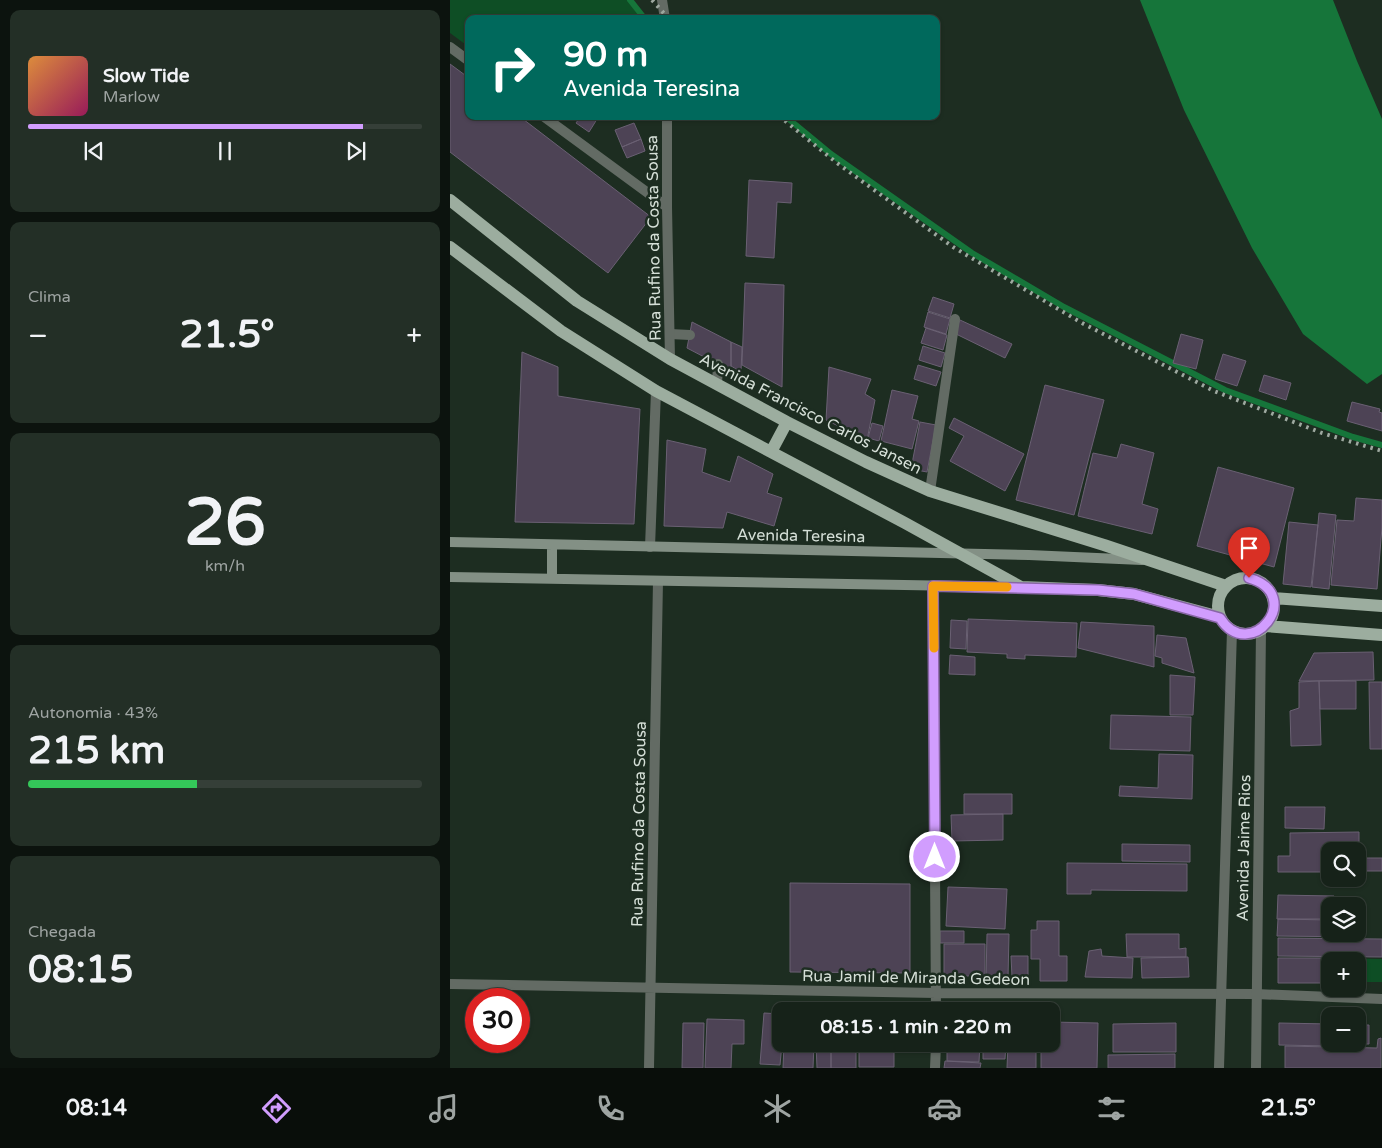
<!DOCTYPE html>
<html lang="pt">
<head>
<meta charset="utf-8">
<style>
  body { margin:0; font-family:"Varela Round",sans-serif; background:#232f26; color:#f1f3f6; height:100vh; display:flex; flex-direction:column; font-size:19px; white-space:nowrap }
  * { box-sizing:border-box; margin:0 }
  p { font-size:16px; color:#9ea4a2 }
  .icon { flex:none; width:28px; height:28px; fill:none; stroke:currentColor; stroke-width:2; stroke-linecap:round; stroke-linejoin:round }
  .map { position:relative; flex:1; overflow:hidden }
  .side { display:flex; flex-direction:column; gap:10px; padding:10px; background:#0c130e; width:450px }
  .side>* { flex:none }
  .banner { position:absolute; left:15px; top:15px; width:475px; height:105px; border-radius:10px; box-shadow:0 1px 4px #0004,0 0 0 1px #353f38; background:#00695c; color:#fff; overflow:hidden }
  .buttons { position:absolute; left:871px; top:842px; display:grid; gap:10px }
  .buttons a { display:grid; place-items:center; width:45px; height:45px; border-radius:10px; background:#162219; box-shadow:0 1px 4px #0004,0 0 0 1px #353f38; font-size:25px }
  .speed { position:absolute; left:15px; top:988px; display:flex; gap:10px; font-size:25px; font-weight:700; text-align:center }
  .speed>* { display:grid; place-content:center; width:65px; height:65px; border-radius:50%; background:#162219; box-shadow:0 1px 4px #0004,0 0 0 1px #353f38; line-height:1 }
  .speed .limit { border:8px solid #d22; background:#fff; color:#111 }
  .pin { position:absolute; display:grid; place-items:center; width:42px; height:42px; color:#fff; margin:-51px -21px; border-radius:50% 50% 50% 0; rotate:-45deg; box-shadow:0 0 5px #0007 }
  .pin .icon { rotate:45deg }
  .me { position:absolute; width:55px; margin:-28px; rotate:0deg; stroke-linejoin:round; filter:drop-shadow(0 0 4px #0008) }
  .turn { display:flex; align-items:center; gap:18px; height:105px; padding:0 15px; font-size:22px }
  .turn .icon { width:65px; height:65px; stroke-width:2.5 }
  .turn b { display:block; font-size:35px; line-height:42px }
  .big { font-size:38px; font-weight:700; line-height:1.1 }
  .side .tile { flex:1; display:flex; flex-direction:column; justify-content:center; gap:8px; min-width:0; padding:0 18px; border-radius:10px; background:#232f26 }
  .side .dial { align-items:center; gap:0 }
  .dial b { font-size:65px; line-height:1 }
  .song { display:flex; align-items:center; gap:15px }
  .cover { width:60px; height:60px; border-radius:8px; background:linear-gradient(135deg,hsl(30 70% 55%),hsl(330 70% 35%)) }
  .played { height:5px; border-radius:2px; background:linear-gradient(90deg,#d19dfe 85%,#353f38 85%) }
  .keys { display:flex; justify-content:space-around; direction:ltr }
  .heat { display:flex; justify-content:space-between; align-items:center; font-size:28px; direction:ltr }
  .charge { height:8px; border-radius:4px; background:linear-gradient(90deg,#34c759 43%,#353f38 0) }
  .trip { position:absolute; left:322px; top:1002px; width:288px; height:50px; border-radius:10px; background:#162219; box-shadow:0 1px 4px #0004,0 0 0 1px #353f38; font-weight:700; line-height:50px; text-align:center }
  .menu { display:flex; height:80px; justify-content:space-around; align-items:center; background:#090e0a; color:#9ea4a2 }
  .menu .icon { width:35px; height:35px }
  .menu .active { color:#d19dfe }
  .menu b { font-size:22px; color:#f1f3f6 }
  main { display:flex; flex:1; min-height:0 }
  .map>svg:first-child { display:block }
  .green { fill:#0e4e25 }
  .water { fill:#16753a }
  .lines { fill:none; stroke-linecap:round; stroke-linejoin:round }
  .stream { stroke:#16753a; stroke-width:6 }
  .building { fill:#4d4355; stroke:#6a6073 }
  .service { stroke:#636b64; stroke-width:10 }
  .minor { stroke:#636b64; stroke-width:10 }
  .tertiary { stroke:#636b64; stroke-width:10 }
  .secondary { stroke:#839085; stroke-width:10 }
  .primary { stroke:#9cad9f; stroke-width:12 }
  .rail { stroke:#9ea9a0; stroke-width:4; stroke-dasharray:2.5 5; stroke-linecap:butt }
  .route-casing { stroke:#8866a5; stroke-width:12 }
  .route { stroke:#d19dfe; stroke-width:9 }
  .slow { stroke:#f59e0b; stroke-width:9 }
  .labels { text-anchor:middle; stroke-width:5; stroke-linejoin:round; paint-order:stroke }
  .street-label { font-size:16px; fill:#d5dfd7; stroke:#1d2d21 }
</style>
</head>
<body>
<main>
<section class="side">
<div class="tile">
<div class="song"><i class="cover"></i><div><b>Slow Tide</b><p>Marlow</p></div></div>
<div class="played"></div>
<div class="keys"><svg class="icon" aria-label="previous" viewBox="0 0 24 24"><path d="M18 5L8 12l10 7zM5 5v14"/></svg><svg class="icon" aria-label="pause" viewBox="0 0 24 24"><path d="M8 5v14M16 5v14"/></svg><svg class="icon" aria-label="next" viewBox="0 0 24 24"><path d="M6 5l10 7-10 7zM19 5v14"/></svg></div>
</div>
<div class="tile"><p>Clima</p>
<div class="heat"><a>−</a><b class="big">21.5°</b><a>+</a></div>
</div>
<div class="tile dial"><b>26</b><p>km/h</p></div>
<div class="tile"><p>Autonomia · 43%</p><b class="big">215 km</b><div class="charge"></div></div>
<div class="tile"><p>Chegada</p><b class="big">08:15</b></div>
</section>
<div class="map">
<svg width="932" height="1068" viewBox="0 0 932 1068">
  <rect width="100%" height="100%" fill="#1d2d21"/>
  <path class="green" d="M0,0H180L195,19H19V47L0,33Z
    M886,958L932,959V982H908V961H885Z"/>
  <path class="water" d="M690,0H883L907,61L932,119V374L917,384L853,334L802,248L734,110Z"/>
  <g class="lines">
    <path class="stream" d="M180,0L195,19
      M335,116L381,154L522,253L614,307L775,390L903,437L932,445"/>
  </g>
  <path class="building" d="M0,64L19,78V116H69L201,217L158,273L0,152Z
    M131,116H149L139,132L126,123Z
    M184,123L191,139L172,147L165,130Z
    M191,139L195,151L177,158L172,147Z
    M299,180L342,183L341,203L327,202L324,258L296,256Z
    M295,283L334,285L332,387L292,365Z
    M483,297L504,304L500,318L478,311Z
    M478,312L500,319L496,334L474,327Z
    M510,320L562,344L555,358L504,333Z
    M242,322L281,342V366L279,370L237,348Z
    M476,328L497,335L493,350L471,343Z
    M731,334L753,340L746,369L723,363Z
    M281,342L292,347L291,372L281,366Z
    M473,346L495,353L491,367L469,360Z
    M72,352L108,367V396L190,409L184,524L65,522Z
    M773,354L796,361L787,386L765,379Z
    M468,365L491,372L486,386L464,379Z
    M379,367L421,379L415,394L425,400L417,440L376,420Z
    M814,375L841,383L836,400L809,391Z
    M595,385L654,400L624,515L566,500Z
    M442,390L468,396L462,419L469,421L462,449L431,441Z
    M902,402L930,409L929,412L932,413V431L897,421Z
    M504,418L574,454L555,491L500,461L514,436L499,428Z
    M470,422L486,425L477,472L461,469Z
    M422,423L433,426L429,441L418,438Z
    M217,440L256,449L252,472L280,482L288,456L323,474L317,493L332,498L324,526L277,512L273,528L214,526Z
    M671,444L704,453L692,504L708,509L702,534L628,516L643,453L667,458Z
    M768,467L844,488L824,567L747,546Z
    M906,498L932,500V527L927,589L881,585L887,520L904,521Z
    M869,513L886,515L879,589L862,587Z
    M839,522L868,525L861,587L833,584Z
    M518,619L627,623L626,657L575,655V659L557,658V654L517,652Z
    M501,620L517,621L516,649L500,648Z
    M631,622L704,626V667L628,648Z
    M707,635L736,638L744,673L712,663V658L705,656Z
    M923,652L924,680L849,681L864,653Z
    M500,655L525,657V675L499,674Z
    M720,675L745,677L743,715H720Z
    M869,681L871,745L841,746L840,711L849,708V682Z
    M869,681H906V709H870Z
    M919,682H932V749H920Z
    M661,715L741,717L740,751L660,749Z
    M709,754L743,755L742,799L669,796L670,786L708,788Z
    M514,794H562V814H514Z
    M835,807H875L874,829L835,828Z
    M553,814V840L502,841L501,815Z
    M909,832V858H932V871H908V851H880V872H828V856H840V833Z
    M672,844L740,845V862L672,861Z
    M617,863L737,864V891L641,890V894H617Z
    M340,883L460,884V973L340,972Z
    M498,887L557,889L555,929L496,926Z
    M828,895L884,896V906H880V919H827Z
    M828,919L880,920V934H908V920H914V937L827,936Z
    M587,921H609V956H617V981H590V959H581V930H587Z
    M490,931H514V943H490Z
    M537,934H559L558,978H536Z
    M676,934H729V949L736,948V957H677Z
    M828,938L932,939V957L828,956Z
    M494,944H535V976H494Z
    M651,949L652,956L683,958L682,978L635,977L639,951Z
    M561,956H578V976L562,977Z
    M738,957L739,977L692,978L691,958Z
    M828,958H879V983H828Z
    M314,1013L331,1014L332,1044L330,1065L310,1064Z
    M257,1019L294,1020V1044H282L281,1068H255Z
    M601,1022L648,1023L647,1068H591V1044H601Z
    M233,1023H254L253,1068H232Z
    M726,1023V1052H663V1024Z
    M829,1023L880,1024V1046L829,1045Z
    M908,1025H919V1044H901H908Z
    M931,1038V1068H835V1046L927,1048L928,1039Z
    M334,1044H364L363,1068H333Z
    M366,1044H381V1068H367Z
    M381,1044H406V1068H381Z
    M409,1044H444V1067H409Z
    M497,1044H530L529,1062L497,1061Z
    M533,1044H556L555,1059H533Z
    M558,1044H586V1068H557Z
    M725,1054V1068H658V1055Z
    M495,1061L531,1063L530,1068H494Z"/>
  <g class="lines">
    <path class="service" d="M220,334L240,335
      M267,384L268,364
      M480,491L505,319"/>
    <path class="minor" d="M0,47L19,61
      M93,116L217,207
      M200,547L206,391
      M483,586L486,1011
      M0,984L486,993L806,994L932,999
      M199,1068L208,581
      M485,1068L486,1044"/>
    <path class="tertiary" d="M212,0L215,19
      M217,116V207L220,359
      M769,1068L782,630
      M806,1068L811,629"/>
    <path class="secondary" d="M0,542L579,555L692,560
      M0,577L571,587
      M102,579V545"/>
    <path class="primary" d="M0,200L127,301L220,359L337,422L416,462L480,491L654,545L776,586
      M0,247L111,331L206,391L455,523L571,587L648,590L684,594L770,617
      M321,452L337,422
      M768 606a28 28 0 1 1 56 0a28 28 0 1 1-56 0Z
      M823,598L932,606
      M815,626L932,635"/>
    <path class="rail" d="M202,0L219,19
      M329,116L387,163L503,247L632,323L764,391L872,433L932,451"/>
  </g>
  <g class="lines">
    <g class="route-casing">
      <path id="route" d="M485,857L483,586L648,590L684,594L770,618C800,665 857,595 799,578"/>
    </g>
    <use href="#route" class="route"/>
    <path class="slow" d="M484,648L483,586L557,587"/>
  </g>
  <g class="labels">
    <g class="street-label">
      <text transform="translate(203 238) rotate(-91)" y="6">Rua Rufino da Costa Sousa</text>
      <text transform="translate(361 413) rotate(27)" y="6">Avenida Francisco Carlos Jansen</text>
      <text transform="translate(351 535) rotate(1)" y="6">Avenida Teresina</text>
      <text transform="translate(188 824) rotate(-89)" y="6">Rua Rufino da Costa Sousa</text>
      <text transform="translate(793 848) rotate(-89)" y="6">Avenida Jaime Rios</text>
      <text transform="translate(466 977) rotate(1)" y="6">Rua Jamil de Miranda Gedeon</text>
    </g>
  </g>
</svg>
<div class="buttons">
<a><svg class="icon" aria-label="search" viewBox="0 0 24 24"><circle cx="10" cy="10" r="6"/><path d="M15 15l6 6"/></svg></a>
<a><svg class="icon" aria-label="layers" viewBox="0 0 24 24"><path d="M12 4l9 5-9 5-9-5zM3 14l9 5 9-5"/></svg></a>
<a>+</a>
<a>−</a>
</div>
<div class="speed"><div class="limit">30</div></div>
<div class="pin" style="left:799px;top:578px;background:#d93025"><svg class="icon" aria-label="arrive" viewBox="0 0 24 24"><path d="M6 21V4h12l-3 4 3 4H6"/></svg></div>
<svg class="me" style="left:485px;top:857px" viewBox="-20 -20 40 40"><circle r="17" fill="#d19dfe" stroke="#fff" stroke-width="3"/><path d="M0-11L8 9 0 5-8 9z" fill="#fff"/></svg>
<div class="trip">08:15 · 1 min · 220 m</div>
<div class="banner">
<div class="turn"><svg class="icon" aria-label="right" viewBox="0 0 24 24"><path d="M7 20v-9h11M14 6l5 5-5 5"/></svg><div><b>90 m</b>Avenida Teresina</div></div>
</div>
</div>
</main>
<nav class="menu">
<b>08:14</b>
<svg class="icon active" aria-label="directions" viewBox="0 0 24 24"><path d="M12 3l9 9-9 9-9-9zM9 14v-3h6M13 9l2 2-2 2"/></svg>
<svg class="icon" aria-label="music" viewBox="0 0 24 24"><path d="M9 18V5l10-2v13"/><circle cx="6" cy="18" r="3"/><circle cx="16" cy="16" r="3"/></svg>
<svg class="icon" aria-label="phone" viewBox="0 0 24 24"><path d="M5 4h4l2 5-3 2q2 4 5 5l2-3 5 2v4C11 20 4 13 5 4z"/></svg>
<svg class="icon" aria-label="climate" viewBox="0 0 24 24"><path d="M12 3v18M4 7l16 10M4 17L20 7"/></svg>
<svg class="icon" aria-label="car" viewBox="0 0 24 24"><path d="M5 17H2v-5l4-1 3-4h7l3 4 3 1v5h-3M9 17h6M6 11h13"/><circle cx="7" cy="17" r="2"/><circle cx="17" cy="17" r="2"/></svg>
<svg class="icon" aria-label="filters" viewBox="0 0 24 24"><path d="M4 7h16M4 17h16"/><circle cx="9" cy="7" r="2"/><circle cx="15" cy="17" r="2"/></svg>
<b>21.5°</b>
</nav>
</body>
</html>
